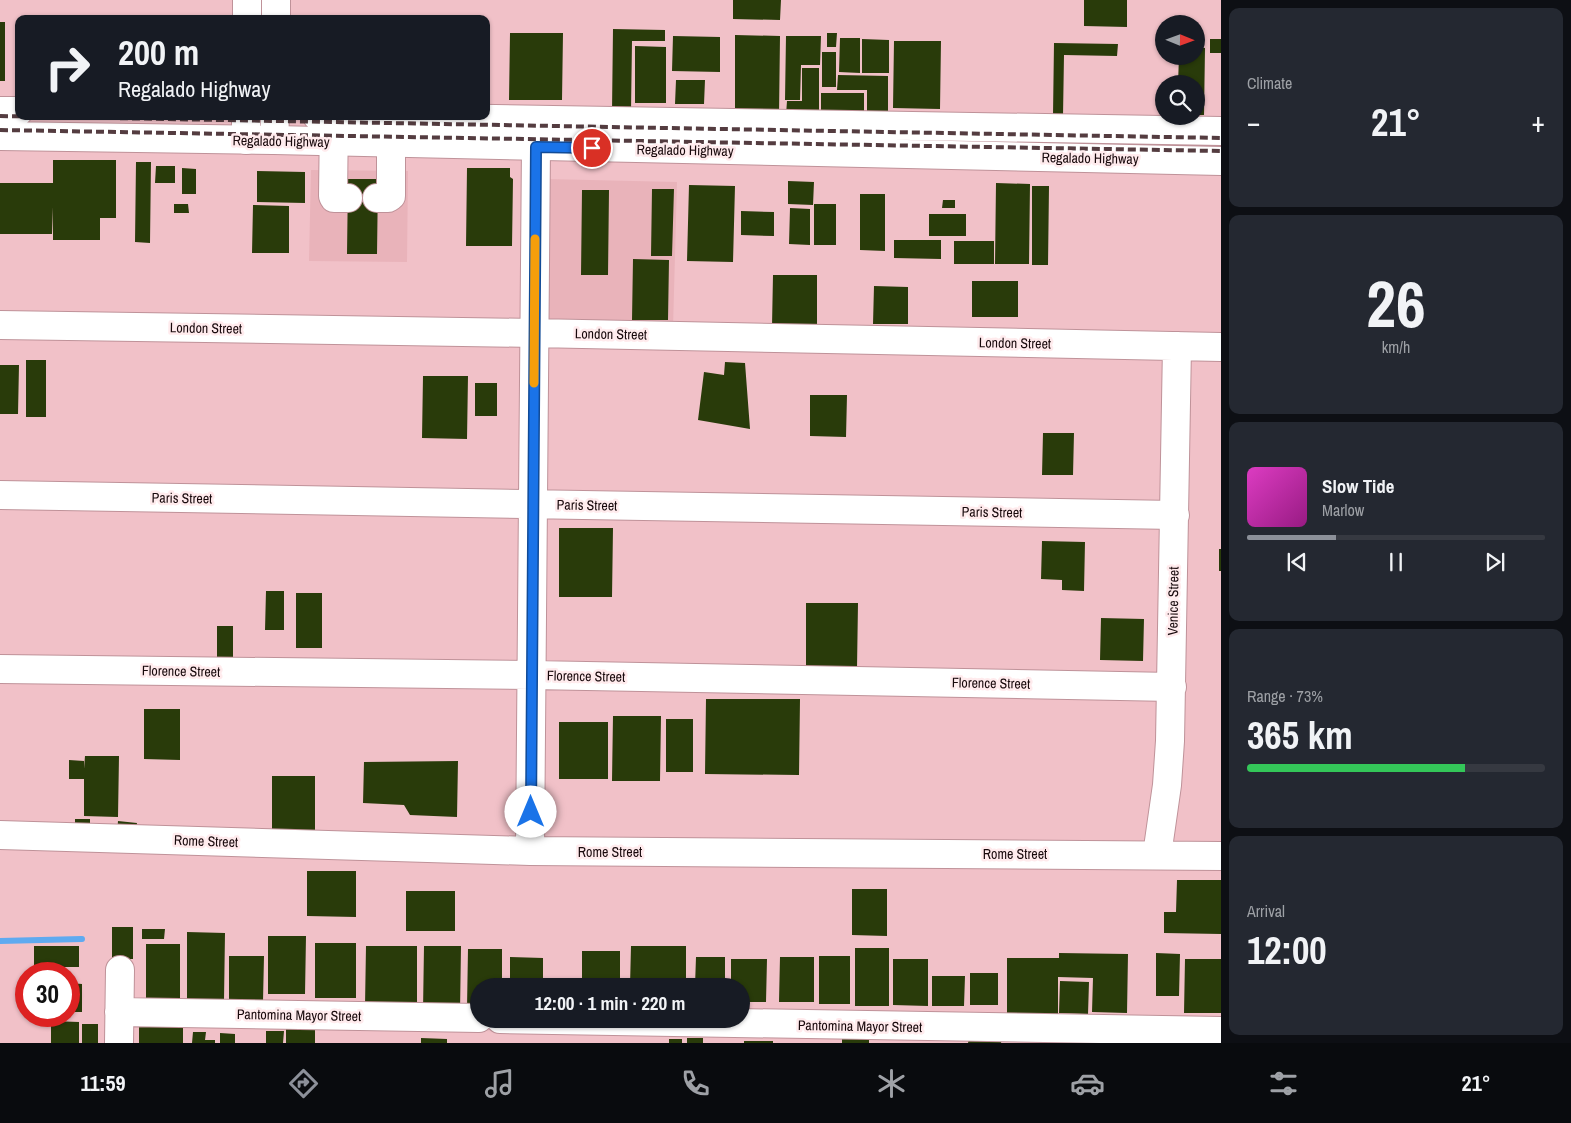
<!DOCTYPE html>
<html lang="en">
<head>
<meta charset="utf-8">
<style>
  body { margin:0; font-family:"Archivo Narrow",sans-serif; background:#242831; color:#f1f3f6; height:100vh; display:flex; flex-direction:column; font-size:19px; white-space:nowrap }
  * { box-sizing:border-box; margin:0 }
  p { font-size:16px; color:#9ea1a6 }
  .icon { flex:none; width:28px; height:28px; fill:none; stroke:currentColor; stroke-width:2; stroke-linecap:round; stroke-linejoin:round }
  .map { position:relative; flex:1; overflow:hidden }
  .details { display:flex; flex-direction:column; gap:8px; padding:8px; background:#0d0f14; width:350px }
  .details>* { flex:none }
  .hud { position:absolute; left:15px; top:15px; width:475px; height:105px; border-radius:10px; box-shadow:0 1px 4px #0004; background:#171b24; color:#f1f3f6; overflow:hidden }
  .needle { width:32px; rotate:91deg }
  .tools { position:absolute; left:1155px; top:15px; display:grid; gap:10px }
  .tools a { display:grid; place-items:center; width:50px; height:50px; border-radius:50%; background:#171b24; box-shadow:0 1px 4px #0004; font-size:25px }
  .speed { position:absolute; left:15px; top:962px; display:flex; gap:10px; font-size:25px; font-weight:700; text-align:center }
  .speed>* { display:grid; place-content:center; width:65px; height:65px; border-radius:50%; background:#171b24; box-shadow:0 1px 4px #0004; line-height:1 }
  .speed .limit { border:8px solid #d22; background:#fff; color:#111 }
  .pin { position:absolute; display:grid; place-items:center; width:42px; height:42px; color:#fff; margin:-21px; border:2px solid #fff; border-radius:50%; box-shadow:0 1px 5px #0007 }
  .me { position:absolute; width:55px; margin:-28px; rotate:0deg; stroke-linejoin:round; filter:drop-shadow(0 0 4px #0008) }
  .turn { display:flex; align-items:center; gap:18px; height:105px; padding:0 20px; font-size:22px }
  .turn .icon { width:65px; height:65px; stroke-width:2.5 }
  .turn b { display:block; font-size:35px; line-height:42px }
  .big { font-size:38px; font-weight:700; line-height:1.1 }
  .details .widget { flex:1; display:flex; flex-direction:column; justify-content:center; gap:8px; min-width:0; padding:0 18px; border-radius:10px; background:#242831 }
  .details .dial { align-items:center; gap:0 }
  .dial b { font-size:65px; line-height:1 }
  .song { display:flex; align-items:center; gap:15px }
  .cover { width:60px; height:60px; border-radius:8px; background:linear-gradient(135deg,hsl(310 70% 55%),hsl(310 70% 35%)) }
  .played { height:5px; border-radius:2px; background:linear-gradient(90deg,#8c9099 30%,#363941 30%) }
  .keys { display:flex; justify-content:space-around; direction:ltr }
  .heat { display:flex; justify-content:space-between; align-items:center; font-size:28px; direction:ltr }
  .charge { height:8px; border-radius:4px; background:linear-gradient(90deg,#34c759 73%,#363941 0) }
  .trip { position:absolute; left:470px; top:978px; width:280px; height:50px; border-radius:25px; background:#171b24; box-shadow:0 1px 4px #0004; font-weight:700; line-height:50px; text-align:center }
  .tabs { display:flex; height:80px; justify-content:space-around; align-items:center; background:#090b0e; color:#9ea1a6 }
  .tabs .icon { width:35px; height:35px }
  .tabs .active { color:#8c9099 }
  .tabs b { font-size:22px; color:#f1f3f6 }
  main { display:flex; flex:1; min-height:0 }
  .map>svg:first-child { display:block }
  .built { fill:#e9b3ba }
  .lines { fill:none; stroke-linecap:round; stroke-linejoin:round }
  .stream { stroke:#5faaf0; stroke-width:6 }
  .building { fill:#293b0a }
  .minor-casing { stroke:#bf9299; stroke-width:30 }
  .major-casing { stroke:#bf9299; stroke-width:30 }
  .minor { stroke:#fff; stroke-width:28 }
  .major { stroke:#fff; stroke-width:28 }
  .rail { stroke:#543c40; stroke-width:4; stroke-dasharray:8 4; stroke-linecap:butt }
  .route-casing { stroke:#114b97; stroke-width:12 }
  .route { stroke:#1a73e8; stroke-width:9 }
  .slow { stroke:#f59e0b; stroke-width:9 }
  .labels { text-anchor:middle; stroke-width:5; stroke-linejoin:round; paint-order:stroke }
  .street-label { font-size:14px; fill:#18090c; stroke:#ffebed }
</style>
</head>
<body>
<main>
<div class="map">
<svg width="1221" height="1043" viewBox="0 0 1221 1043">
  <rect width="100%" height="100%" fill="#f1c1c8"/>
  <path class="built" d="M311,170L408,171L407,262L309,261Z
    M546,179L677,182L673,328L543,324Z"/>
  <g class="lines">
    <path class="stream" d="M0,941L82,939"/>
  </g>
  <path class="building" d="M733,0H781L780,20L733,19Z
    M1084,0H1127V27L1084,26Z
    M0,22H5V81H0Z
    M613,29L665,30V41H632L631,111H612Z
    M510,33H563L562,100H509Z
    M827,33H837L836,47H827Z
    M735,35L780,36L779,115L735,114Z
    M673,36L720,37V72L672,71Z
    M786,36H821L820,65H801L800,100H785Z
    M840,38H860V73L839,72Z
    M862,39L889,40V73H862Z
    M1210,39H1221V53H1210Z
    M894,41H941L940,109L893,108Z
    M1054,43L1118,44L1117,56L1064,55L1063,116L1053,115Z
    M635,46L666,47V103H635Z
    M1196,47L1205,48L1204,115H1196V84H1178L1179,56H1196Z
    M822,52H836V87H822Z
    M802,68H819V116L786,115L787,101H802Z
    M838,75L888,76V114H867V90H837Z
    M676,80H705L704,104H675Z
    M821,93H864V112H821Z
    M53,160H116V218H100V240H53V207L52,234H0V183H53Z
    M136,162H151L150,243L135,242Z
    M156,166H175V183H155Z
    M182,168L196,169V194H182Z
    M467,168H510V177L513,179L512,246H466Z
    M257,171L305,172V203L257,202Z
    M348,179H378L377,254H347Z
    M788,181L814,182L813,205L788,204Z
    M996,183L1030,184L1029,264H995Z
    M689,185L735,186L733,262L687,261Z
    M1032,186H1049L1048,265H1032Z
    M652,189H674L672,256H651Z
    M582,190H609L608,275H581Z
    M860,194H885V251L860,250Z
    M943,200H955V208H942Z
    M174,204H188L189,213H174Z
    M814,204H836V245H814Z
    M253,205L289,206V253H252Z
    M790,208L810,209V245L789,244Z
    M741,211L774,212V236L741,235Z
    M929,214H966V236H929Z
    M894,240H941V259L894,258Z
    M954,241H994V264H954Z
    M633,259L669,260L668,320H632Z
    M773,275H817V327L772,326Z
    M972,281H1018V317H972Z
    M874,286L908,287V324H873Z
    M26,360H46V417H26Z
    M725,362L745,363L750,429L698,420L704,372L724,375Z
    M0,365H19L18,414H0Z
    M423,376H468L467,439L422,438Z
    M475,383H497V416H475Z
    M810,395H847L846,437L810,436Z
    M1043,433H1074L1073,475H1042Z
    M559,528H613L612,597H559Z
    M1042,541L1085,542L1084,591L1062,590V580L1041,579Z
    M1219,549H1221V571H1219Z
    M266,591H284V630H265Z
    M296,593H322V648H296Z
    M806,603H858L857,668L806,667Z
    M1101,618L1144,619L1143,661L1100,660Z
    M217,626H233V660H217Z
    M706,699H800L799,775L705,774Z
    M144,709H180V760L144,759Z
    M613,716H661L660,781H612Z
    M666,719H693V772H666Z
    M559,722H608V779H559Z
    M85,756H119L118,817L84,816V779H69V760L84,761V769Z
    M458,761L457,817L410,815L404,805L363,803L364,762Z
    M272,776H315V834H272Z
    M75,819H90V833H75Z
    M118,821L137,823L135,834L117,833Z
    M307,871H356V917L307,916Z
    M1177,880H1221V934L1164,933V912H1176Z
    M852,889H887V936L852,935Z
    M406,891H455V931H406Z
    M112,927H133V959H112Z
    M142,929H165L164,939H142Z
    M187,932L225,933L224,1000H187Z
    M268,936H306L305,994H268Z
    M315,943H356V998H315Z
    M146,944H180V998H146Z
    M34,946H79V967H34Z
    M366,946H417V1007L365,1006Z
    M424,946H461L460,1012L423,1011Z
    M631,946H686V986H630Z
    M855,948H889V1006H855Z
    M468,949H502V986H479V1008H467Z
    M582,951H620V986H582Z
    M1059,953L1128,954L1127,1013L1092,1012L1093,978L1058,977V1018H1007V958H1059Z
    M1156,953L1180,954L1179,996H1156Z
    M229,956H264L263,1001H229Z
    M819,956H850V1004H819Z
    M510,957L543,958V986H510Z
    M696,957H725V986H695Z
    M780,957H814V1002H779Z
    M731,959H767L766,1002H741V986H731Z
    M893,959H928V1006L893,1005Z
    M1185,959H1221V1013H1184Z
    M970,973H998V1005H970Z
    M932,976H965L964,1006H932Z
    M1060,981L1089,982L1088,1014L1059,1013Z
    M69,983L82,984V1012H69Z
    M51,1021L79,1022V1043H51Z
    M82,1024H98V1043H82Z
    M139,1025L183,1026V1043H139Z
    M286,1028L315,1029V1043H286Z
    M266,1031H284L283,1043H266Z
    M193,1032H206L205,1040H215V1043H192Z
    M220,1033L235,1034V1043H220Z
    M421,1038L447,1039V1043H421Z
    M687,1038H703V1043H687Z
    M669,1039H682V1043H669Z
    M842,1039H869V1043H842Z
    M969,1039H1002L1001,1043H968Z
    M744,1041H773V1043H744Z"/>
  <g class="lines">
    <g class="minor-casing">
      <path id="minor" d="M247,19V0
        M276,19V0
        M334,119L333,196L334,198H348
        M246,140V116
        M274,140L275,116
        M377,198H388L391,196V144
        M0,325L534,333L1221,347
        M0,495L1175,515
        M0,669L532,675L1172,687
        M0,835L530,851L1221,856
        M530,851L536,147
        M1157,855L1167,785L1170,741L1177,346
        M119,1012L479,1018
        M500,1019L1221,1031
        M119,1043L120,970"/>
    </g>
    <g class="major-casing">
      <path id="major" d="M0,111H19
        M317,116L1221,131
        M0,136L274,140L1221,161"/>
    </g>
    <use href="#minor" class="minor"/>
    <use href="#major" class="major"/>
    <path class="rail" d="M0,116L1221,138
      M0,130L1221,151"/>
  </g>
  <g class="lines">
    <g class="route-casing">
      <path id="route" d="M531,812L536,147L592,148"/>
    </g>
    <use href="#route" class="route"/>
    <path class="slow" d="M534,383L535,239"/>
  </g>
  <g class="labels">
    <g class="street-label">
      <text transform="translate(281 141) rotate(1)" y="5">Regalado Highway</text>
      <text transform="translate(685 150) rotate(1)" y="5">Regalado Highway</text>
      <text transform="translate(1090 158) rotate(1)" y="5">Regalado Highway</text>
      <text transform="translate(206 328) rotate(1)" y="5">London Street</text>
      <text transform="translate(611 334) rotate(1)" y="5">London Street</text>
      <text transform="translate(1015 343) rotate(1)" y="5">London Street</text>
      <text transform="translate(182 498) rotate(1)" y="5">Paris Street</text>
      <text transform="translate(587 505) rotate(1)" y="5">Paris Street</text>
      <text transform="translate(992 512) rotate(1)" y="5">Paris Street</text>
      <text transform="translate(1173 601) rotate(-89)" y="5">Venice Street</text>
      <text transform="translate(181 671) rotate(1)" y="5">Florence Street</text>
      <text transform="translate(586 676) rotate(1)" y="5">Florence Street</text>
      <text transform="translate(991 683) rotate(1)" y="5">Florence Street</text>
      <text transform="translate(206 841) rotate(2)" y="5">Rome Street</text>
      <text x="610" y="857">Rome Street</text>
      <text x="1015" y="859">Rome Street</text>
      <text transform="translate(299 1015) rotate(1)" y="5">Pantomina Mayor Street</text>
      <text transform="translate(860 1026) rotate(1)" y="5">Pantomina Mayor Street</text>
    </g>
  </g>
</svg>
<div class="tools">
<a><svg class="needle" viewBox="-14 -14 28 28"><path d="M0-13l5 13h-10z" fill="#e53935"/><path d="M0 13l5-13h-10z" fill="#9ea1a6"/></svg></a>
<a><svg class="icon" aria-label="search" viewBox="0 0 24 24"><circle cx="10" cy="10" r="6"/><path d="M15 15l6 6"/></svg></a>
</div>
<div class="speed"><div class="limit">30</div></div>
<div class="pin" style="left:592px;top:148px;background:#d93025"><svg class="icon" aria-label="arrive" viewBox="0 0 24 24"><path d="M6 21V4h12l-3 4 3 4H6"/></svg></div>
<svg class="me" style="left:531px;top:812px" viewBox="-20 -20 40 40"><circle r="19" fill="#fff"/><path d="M0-13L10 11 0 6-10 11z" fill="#1a73e8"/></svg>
<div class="trip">12:00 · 1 min · 220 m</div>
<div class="hud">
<div class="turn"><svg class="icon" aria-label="right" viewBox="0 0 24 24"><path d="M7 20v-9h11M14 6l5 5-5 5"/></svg><div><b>200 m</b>Regalado Highway</div></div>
</div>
</div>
<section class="details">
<div class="widget"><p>Climate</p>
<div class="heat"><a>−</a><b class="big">21°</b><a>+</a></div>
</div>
<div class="widget dial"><b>26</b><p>km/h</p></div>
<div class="widget">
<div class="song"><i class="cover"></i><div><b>Slow Tide</b><p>Marlow</p></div></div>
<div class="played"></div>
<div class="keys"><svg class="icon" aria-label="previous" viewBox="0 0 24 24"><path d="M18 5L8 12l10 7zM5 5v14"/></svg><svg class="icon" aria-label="pause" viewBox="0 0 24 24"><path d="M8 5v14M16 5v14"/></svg><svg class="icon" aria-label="next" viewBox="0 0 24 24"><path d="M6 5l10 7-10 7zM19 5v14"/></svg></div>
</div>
<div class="widget"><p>Range · 73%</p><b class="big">365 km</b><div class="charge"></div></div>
<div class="widget"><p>Arrival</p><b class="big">12:00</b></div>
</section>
</main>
<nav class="tabs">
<b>11:59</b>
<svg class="icon active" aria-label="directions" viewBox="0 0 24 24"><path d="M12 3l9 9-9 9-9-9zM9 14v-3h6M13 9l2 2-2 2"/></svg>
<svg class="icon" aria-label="music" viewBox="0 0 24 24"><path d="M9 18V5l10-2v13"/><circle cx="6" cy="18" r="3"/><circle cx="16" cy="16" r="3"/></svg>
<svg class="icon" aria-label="phone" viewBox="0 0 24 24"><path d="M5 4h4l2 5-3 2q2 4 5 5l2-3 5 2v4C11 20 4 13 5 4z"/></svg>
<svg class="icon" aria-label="climate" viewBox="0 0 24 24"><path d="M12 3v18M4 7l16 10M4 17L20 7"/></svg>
<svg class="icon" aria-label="car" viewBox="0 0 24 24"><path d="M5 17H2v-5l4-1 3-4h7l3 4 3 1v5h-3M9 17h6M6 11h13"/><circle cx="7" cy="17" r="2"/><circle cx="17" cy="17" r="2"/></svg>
<svg class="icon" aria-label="filters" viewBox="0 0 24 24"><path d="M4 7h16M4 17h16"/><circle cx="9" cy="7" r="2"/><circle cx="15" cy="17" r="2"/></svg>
<b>21°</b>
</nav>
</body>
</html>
